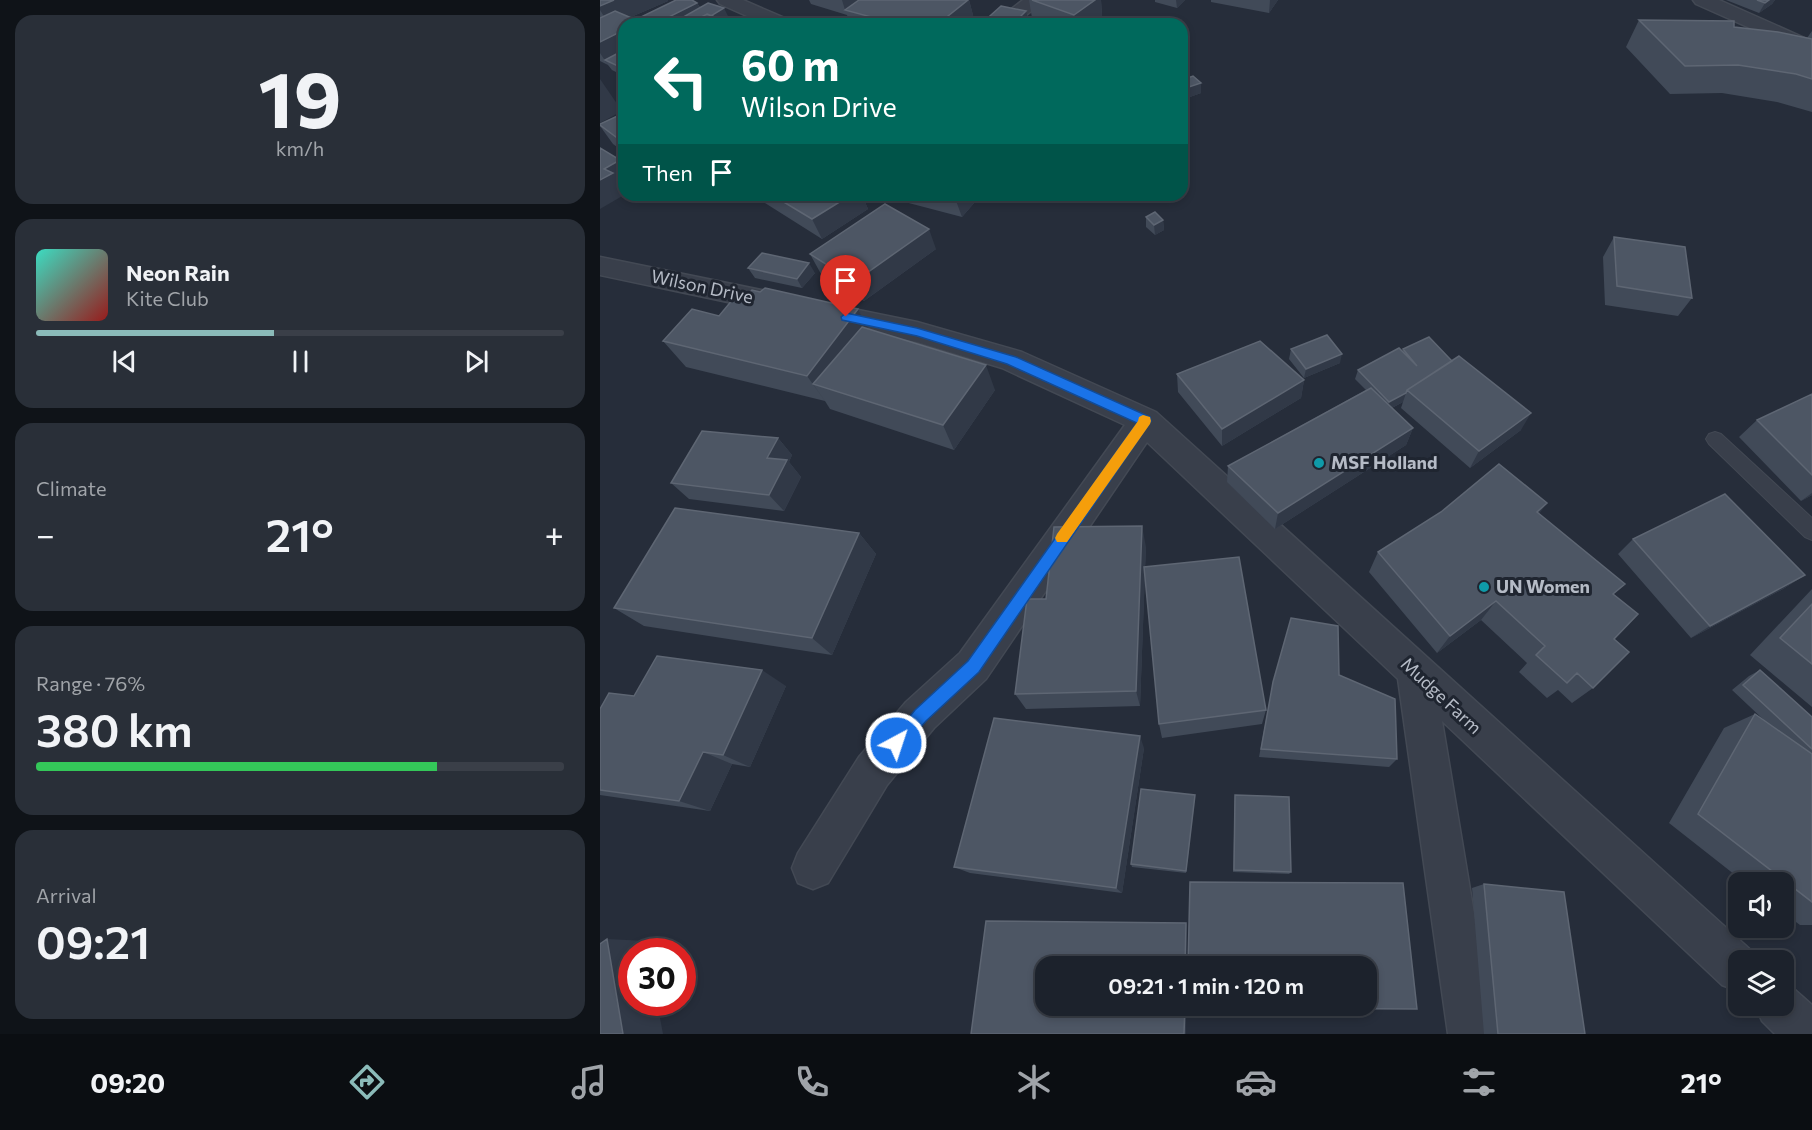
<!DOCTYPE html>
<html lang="en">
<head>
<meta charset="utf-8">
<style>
  body { margin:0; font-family:Commissioner,sans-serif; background:#292f38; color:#f1f3f6; height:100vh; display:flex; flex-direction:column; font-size:22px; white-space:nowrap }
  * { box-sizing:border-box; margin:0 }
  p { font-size:20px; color:#a0a4a9 }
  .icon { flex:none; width:33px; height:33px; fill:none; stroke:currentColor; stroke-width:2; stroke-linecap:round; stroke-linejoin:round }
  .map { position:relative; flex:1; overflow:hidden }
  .side { display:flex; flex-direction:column; gap:15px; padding:15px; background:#0f1318; width:600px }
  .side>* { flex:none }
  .top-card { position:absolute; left:18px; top:18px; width:570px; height:183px; border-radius:18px; box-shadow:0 3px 9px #0003,0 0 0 2px #3a3f48; background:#00695c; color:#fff; overflow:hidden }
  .controls { position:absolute; left:1128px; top:872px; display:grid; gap:12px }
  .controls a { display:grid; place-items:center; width:66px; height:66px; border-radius:12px; background:#1c222c; box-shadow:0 3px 9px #0003,0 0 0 2px #3a3f48; font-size:30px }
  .speed { position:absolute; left:18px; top:938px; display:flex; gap:12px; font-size:30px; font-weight:700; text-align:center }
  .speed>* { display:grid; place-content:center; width:78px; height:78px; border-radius:50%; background:#1c222c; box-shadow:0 3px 9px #0003,0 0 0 2px #3a3f48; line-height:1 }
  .speed .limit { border:9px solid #d22; background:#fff; color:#111 }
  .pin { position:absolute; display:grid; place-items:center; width:51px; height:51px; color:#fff; margin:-62px -26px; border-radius:50% 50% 50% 0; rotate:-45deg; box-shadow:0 0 6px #0007 }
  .pin .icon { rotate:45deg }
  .me { position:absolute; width:66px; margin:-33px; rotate:40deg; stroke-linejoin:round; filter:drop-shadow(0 0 4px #0008) }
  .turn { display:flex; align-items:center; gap:21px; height:126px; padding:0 24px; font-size:27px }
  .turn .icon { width:78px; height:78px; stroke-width:2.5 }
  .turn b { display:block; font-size:42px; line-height:51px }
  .then { display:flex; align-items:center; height:57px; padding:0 24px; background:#0003; gap:12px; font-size:22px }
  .big { font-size:45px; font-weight:600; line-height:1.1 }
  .side .widget { flex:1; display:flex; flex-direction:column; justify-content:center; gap:9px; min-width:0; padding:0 21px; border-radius:18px; background:#292f38 }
  .side .dial { align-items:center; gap:0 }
  .dial b { font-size:78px; line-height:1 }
  .song { display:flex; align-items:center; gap:18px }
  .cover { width:72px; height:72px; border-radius:9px; background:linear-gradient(135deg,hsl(170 70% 55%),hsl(0 70% 35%)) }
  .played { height:6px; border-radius:3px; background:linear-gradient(90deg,#8bbbb9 45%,#3a3f48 45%) }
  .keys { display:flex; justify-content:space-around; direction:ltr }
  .heat { display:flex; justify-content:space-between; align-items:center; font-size:33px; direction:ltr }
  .charge { height:9px; border-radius:4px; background:linear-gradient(90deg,#34c759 76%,#3a3f48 0) }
  .trip { position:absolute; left:435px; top:956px; width:342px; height:60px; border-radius:18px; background:#1c222c; box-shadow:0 3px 9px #0003,0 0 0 2px #3a3f48; font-weight:600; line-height:60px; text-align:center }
  .menu { display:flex; height:96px; justify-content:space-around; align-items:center; background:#0b0e12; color:#a0a4a9 }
  .menu .icon { width:42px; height:42px }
  .menu .active { color:#8bbbb9 }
  .menu b { font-size:27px; color:#f1f3f6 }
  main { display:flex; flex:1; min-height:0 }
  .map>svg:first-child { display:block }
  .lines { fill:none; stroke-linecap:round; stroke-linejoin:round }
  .lane-casing { stroke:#434954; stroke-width:2 }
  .street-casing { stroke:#434954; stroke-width:3 }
  .lane { fill:#393f4b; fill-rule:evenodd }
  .street { fill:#393f4b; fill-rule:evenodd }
  .wall { fill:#414a58 }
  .shaded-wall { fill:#313947 }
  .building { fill:#4d5664; stroke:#5e6673; stroke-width:1.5 }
  .route { fill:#1a73e8; stroke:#114b97; stroke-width:1.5 }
  .slow { fill:#f59e0b }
  .culture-dot { fill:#0f9aa8; stroke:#1f2530; stroke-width:2 }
  .labels { text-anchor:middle; stroke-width:6; stroke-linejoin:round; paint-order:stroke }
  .street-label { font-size:18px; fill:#b5bbc6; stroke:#1f2530 }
  .poi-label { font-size:18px; font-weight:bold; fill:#b5bbc6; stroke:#1f2530; text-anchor:start }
</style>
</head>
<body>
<main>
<section class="side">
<div class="widget dial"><b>19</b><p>km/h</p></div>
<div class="widget">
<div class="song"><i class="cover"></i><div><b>Neon Rain</b><p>Kite Club</p></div></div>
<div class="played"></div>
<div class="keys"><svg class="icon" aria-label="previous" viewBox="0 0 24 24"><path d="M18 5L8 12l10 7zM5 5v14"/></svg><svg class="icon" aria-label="pause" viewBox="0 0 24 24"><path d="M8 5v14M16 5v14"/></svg><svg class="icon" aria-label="next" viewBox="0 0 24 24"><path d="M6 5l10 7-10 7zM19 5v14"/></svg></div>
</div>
<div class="widget"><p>Climate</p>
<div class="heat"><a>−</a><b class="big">21°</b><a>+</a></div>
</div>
<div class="widget"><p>Range · 76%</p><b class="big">380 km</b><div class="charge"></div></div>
<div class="widget"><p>Arrival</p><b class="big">09:21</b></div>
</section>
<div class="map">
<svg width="1212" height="1034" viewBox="0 0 1212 1034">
  <rect width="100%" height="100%" fill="#262d3a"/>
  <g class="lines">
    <g class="lane-casing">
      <path id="lane" d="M1115,432L1121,434L1212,518V540L1205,537L1109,444L1106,439L1109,434Z"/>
    </g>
    <g class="street-casing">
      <path id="street" d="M117,0H143L189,20L192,24H165L120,4Z
        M423,0H445L415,24H392Z
        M1093,0H1119L1209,40L1212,44L1209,48H1195L1096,4Z
        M0,257L317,322L422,352L556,412L1154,953L1157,960H1138V991L1122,985L842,721L894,1034H848L798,679L547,442L386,679L334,728L287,785L228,883L213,889L198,883L192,868L198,853L259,757L306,702L360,653L525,425L402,368L317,342L0,275Z
        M1184,984L1194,989L1212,1005V1034H1175L1162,1021L1155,1005H1184Z"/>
    </g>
    <use href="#lane" class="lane"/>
    <use href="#street" class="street"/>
  </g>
  <path class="wall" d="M0,0L68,1L31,17L41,22L42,24H24V76L12,70L8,65L0,61Z
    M209,0H369L374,19L368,24H250L247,15L211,4Z
    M429,0H501L502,16L491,24H448L432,18Z
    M555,0H585L577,8L555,2Z
    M611,0H678L669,13L611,2Z
    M1126,0H1175L1172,4L1159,13Z
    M97,3L100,7L129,18L125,21L133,24H45L41,17Z
    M1039,20L1134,27L1207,38L1212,31V112L1177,102L1122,93L1070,94L1026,47Z
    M582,80L601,93L587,98L582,94Z
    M24,113V152L13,144L0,126V124Z
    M150,195H262L268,209L222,239L165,203L162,197L158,199Z
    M299,195H381L362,217L301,201Z
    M546,217L563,220L564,230L555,235L546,227Z
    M1014,237L1092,298L1078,316L1005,305L1003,257Z
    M336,249L264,301L221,274L210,254Z
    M148,268L215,273L202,288L155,278Z
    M142,301L258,309L269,330L395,390L354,450L230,409L225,401L86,367L63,341L119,316Z
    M691,349L740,363L704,378L689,359Z
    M803,349L852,361L921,430L870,468L801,408L803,402L792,408L813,428L806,445L675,529L627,482L628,466L766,390L755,379L758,370L802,352Z
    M577,374L704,380L701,398L622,446L578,392Z
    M1212,394V495L1201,501L1139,437L1157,420Z
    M178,438L192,455L189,462L201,477L184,511L89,499L71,483Z
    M939,514L1013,594L1014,639L993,688L972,703L958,690L947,698L919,672L927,663L881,620L837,653L769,572L778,552Z
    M259,533L276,554L232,655L44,626L14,608Z
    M1033,539L1205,575L1183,589L1091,638L1018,554Z
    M546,547L545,567L666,710L662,724L562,738L559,724L545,570L540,706L426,709L415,694L446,599Z
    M1212,589V707L1150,655Z
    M1160,670L1212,717V925H1200L1184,913V882H1144L1069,823L1124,728L1155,714L1165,721L1132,690L1149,676Z
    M739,675L797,759L789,767L659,757L673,682Z
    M186,686L150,767L132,764L110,811L0,795V709L34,696Z
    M544,748L522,893L370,873L354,867Z
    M595,795L586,873L532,867L531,864Z
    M635,795L691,872L689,874L633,872Z
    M884,884L985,1034H884L872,888Z"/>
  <path class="shaded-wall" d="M14,0H68V1L10,26L0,10V6Z
    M242,0H270L245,10Z
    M368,0H369L374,19L368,24H338Z
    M495,0H501L502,16L491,24H475L474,15Z
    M576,0H585L577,8Z
    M670,0H678L669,13Z
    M1169,0H1175L1172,4L1159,13L1165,3Z
    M97,3L103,13L80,24H55Z
    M124,8L129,18L120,24H97Z
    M426,11L429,24H413Z
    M24,30V56L5,60L8,65L0,53V42Z
    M0,79L22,111L0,123Z
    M601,83V93L587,98L586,88Z
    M20,160L24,165V186L23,187L24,188V195L0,209V180L4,169Z
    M156,195H160L162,197L158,199Z
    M251,195H262L268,209L222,239L212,219Z
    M358,195H381L362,217L355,198Z
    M563,220L564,230L555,235L554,225Z
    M329,229L336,249L264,301L254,282Z
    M209,263L215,273L202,288L197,279Z
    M258,309L272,335L213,384L225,401L207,376Z
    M742,354L740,363L704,378L706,369Z
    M386,365L395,390L354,450L343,425Z
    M704,380L701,398L622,446V429Z
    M806,393L803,402L786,411L789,402Z
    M931,413L921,430L870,468L879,451Z
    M813,428L806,445L675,529L678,513Z
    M178,438L192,455L189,462L201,477L184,511L169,495L167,458Z
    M1212,493V495L1201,501Z
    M947,503L931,525L937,512Z
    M542,526L546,547L540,706L536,691Z
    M259,533L276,554L232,655L212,638Z
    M1205,575L1183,589L1091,638L1110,626Z
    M896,601L881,620L837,653L850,636Z
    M162,670L186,686L150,767L123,755Z
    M540,736L544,748L522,893L516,888Z
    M103,752L132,764L110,811L79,801Z
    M595,795V799L586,873V871Z
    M586,923L587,925V966H585Z
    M7,939L46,941L47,951H32V1002H57L63,1034H23Z
    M585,1005H586V1034H584Z"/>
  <path class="building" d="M0,0H14L0,6Z
    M76,0H92L97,3L55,24L41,17Z
    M259,0H368L338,24H297L245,10Z
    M432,0H495L474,15Z
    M1157,0H1169L1165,3Z
    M108,3L124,8L111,16L107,14L88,24H71Z
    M401,6L426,11L413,24H381Z
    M15,11L41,22L36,24H24V30L0,42V18Z
    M107,14L133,24H88Z
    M1039,20L1134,21V27L1178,32L1212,39V79L1196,74L1138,65L1085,66Z
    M24,50V67L22,68L5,60Z
    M593,76L601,83L586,88L582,84V80Z
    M24,113V143L0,125V124Z
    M0,148L20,160L4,169L13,173L0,180Z
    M172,195H251L212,219Z
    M345,195H358L355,198Z
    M285,204L329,229L254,282L210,254Z
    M555,212L563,220L554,225L546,217Z
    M1014,237L1085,247L1092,298L1017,286Z
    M162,253L209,263L197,279L148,268Z
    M165,288L258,309L207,376L63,341L92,309L119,316L133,299L142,301L152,290L160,292Z
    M262,327L386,365L343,425L213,384Z
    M727,335L742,354L706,369L691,349Z
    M829,337L852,361L807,390L806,393L789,402L758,370L799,348L817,366L803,349Z
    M660,341L704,380L622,429L577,374Z
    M859,356L931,413L879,451L807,390Z
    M771,388L813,428L678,513L628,466Z
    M1212,394V475L1157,420Z
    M102,431L178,438L167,458L187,460L169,495L71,483Z
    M899,464L947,503L937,512L1025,584L1013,594L1038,614L1014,639L1029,652L993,688L977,673L967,683L936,655L945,646L896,601L850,636L778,552L841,512Z
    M1125,494L1205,575L1110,626L1033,539Z
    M75,508L259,533L212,638L14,608Z
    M542,526L536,691L415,694L427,599H446L454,527Z
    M639,557L666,710L559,724L544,567Z
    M1212,604V664L1180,638Z
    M691,618L738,626L739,675L795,699L797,759L661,749L673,682Z
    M57,656L162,670L123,755L103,752L79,801L0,790V709L9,693L34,696Z
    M1160,670L1212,717V749L1143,685Z
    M1155,714L1212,754V902L1098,814Z
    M394,718L540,736L516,888L354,867Z
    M541,789L595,795L586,871L531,864Z
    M635,795L689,797L691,872L634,870Z
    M590,882L803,883L817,1009L587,1008V1005H766V966H588Z
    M884,884L964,892L985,1034H898Z
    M386,921L586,923L585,966H446V1005H585L584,1034H371Z
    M7,939L23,1034H0V944Z"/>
  <path class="route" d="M246,313L317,328L416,357L550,417L551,421L379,672L326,721L302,749L296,751L291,749L288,743L315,710L368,661L537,423L407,364L317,336L242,320L241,317Z"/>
  <path class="slow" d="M543,415L550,417L551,421L550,424L467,542H457L455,538L457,534L538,421L539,417Z"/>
  <g class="culture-dot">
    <circle cx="719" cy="463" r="6"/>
    <circle cx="884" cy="587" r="6"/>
  </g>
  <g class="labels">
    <g class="street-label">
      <text transform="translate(102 287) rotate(12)" y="6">Wilson Drive</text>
      <text transform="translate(841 696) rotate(43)" y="6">Mudge Farm</text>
    </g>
    <g class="poi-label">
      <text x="731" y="469">MSF Holland</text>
      <text x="896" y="593">UN Women</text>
    </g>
  </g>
</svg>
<div class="controls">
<a><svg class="icon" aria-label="sound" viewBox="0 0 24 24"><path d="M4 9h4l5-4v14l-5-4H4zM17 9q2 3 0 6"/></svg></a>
<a><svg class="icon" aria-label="layers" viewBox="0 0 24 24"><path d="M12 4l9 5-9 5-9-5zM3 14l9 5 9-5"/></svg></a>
</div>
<div class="speed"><div class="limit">30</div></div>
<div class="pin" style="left:246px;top:317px;background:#d93025"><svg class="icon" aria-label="arrive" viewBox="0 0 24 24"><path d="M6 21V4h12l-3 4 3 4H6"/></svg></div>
<svg class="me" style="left:296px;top:743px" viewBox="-20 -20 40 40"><circle r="17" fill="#1a73e8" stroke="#fff" stroke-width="3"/><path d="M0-11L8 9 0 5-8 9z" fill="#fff"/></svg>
<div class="trip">09:21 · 1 min · 120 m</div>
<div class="top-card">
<div class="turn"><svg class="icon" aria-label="left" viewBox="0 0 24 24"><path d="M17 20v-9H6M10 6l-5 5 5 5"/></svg><div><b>60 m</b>Wilson Drive</div></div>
<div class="then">Then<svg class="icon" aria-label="arrive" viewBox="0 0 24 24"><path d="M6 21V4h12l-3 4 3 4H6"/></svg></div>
</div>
</div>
</main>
<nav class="menu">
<b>09:20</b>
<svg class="icon active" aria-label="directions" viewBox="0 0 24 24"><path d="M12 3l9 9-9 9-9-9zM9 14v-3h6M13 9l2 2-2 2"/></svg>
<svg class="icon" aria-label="music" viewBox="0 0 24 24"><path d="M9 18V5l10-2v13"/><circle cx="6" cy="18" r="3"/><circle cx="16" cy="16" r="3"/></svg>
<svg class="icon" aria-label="phone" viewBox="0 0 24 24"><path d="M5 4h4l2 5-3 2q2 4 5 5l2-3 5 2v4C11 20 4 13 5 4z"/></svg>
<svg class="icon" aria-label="climate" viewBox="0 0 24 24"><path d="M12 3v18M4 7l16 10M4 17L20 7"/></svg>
<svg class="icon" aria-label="car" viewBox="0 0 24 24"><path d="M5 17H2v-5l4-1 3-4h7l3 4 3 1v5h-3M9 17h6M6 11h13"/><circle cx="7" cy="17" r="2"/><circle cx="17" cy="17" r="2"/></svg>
<svg class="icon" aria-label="filters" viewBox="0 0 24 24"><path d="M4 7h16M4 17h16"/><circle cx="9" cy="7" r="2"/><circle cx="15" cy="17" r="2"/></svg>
<b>21°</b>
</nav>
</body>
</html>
